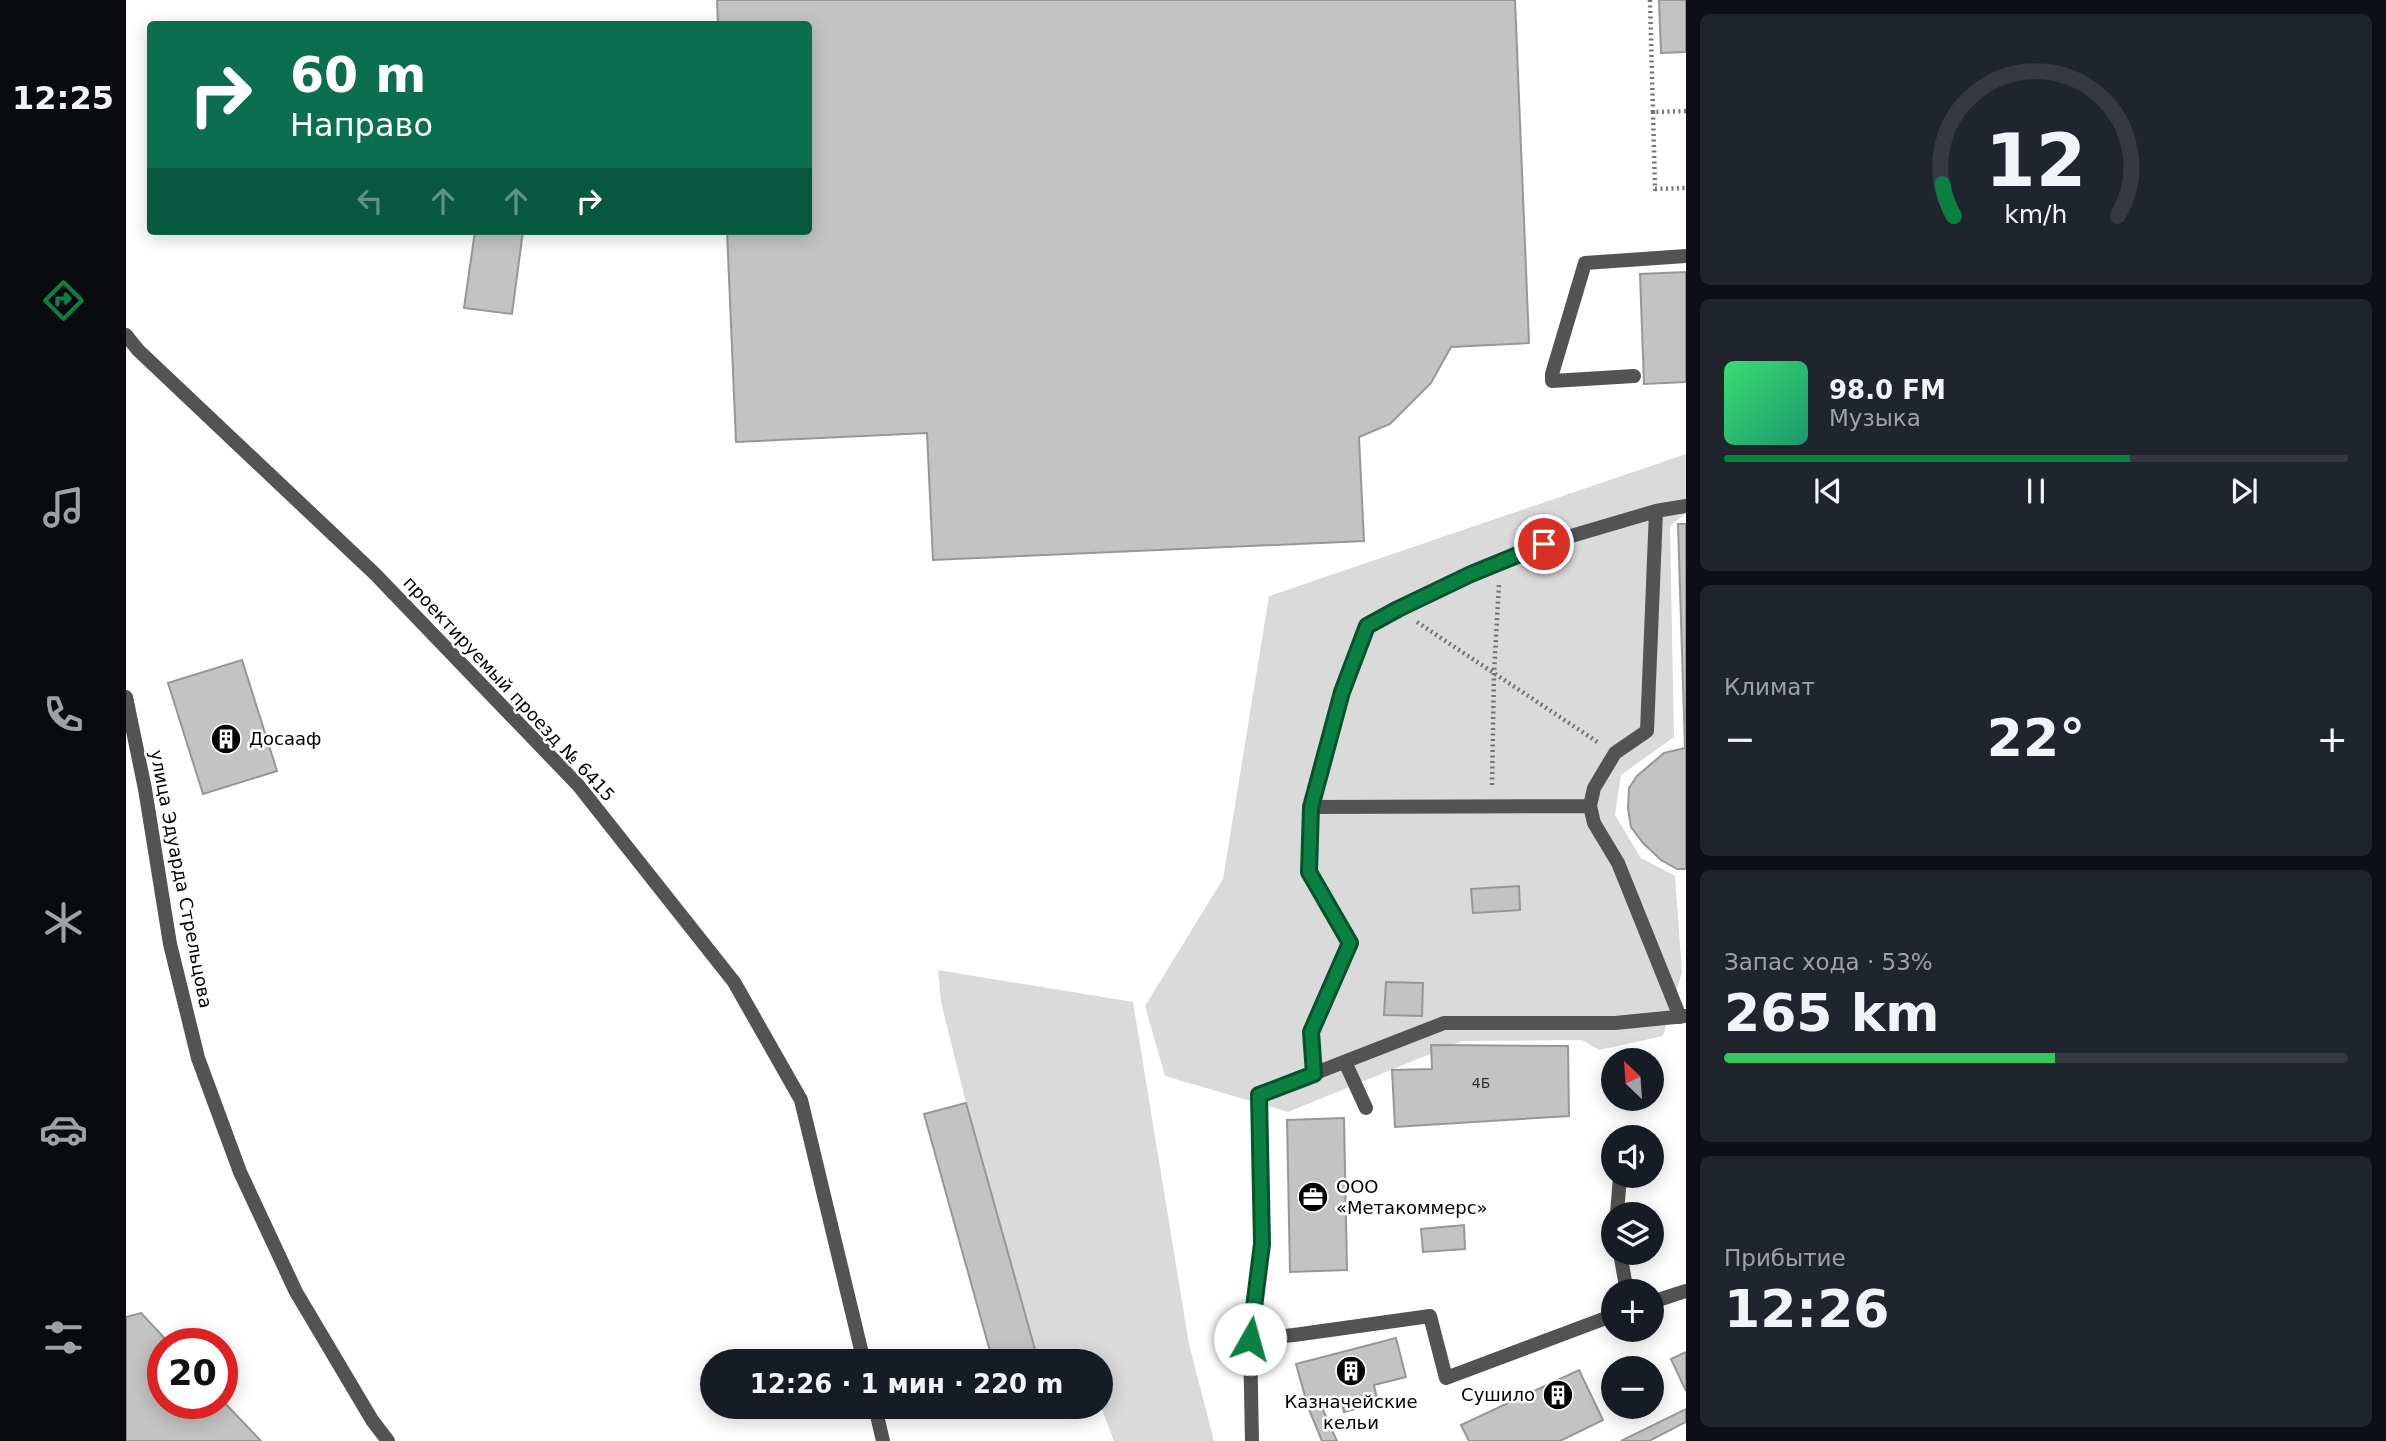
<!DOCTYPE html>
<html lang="ru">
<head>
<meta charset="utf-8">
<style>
  body { margin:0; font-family:"DejaVu Sans",sans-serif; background:#20242c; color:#f1f3f6; height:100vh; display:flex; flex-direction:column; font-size:26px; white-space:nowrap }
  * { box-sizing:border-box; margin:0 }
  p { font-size:23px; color:#9ea1a6 }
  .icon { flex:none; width:38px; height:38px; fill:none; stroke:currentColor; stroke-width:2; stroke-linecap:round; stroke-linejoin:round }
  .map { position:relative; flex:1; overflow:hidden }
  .drawer { display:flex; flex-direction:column; gap:14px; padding:14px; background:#0d0f14; width:700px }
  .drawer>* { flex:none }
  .hud { position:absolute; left:21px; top:21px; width:665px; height:214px; border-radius:7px; box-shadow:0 4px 18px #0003; background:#0b6e4f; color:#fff; overflow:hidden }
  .needle { width:46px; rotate:335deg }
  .controls { position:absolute; left:1475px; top:1048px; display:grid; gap:14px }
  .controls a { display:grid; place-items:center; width:63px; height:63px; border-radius:50%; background:#171b24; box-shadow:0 4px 18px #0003; font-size:35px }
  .speed { position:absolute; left:21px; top:1328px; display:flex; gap:14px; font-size:35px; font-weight:700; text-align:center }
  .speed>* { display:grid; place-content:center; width:91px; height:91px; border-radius:50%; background:#171b24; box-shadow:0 4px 18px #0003; line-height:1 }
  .speed .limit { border:10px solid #d22; background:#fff; color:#111 }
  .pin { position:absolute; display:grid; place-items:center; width:60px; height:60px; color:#fff; margin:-30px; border:4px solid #fff; border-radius:50%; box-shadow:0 2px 7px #0007 }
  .me { position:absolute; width:77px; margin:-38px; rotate:7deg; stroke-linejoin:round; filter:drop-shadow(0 0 5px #0008) }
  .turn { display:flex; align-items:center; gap:24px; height:147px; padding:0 28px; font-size:32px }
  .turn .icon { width:91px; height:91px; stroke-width:2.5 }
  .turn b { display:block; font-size:49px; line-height:60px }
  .lanes { display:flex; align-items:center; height:66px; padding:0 28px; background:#0003; justify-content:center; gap:35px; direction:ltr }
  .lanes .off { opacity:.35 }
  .big { font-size:52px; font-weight:600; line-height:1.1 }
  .drawer .widget { flex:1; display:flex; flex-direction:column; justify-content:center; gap:10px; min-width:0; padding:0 24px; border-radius:10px; background:#20242c }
  .drawer .dial { align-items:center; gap:0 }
  .dial svg { height:182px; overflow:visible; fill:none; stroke:#363941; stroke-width:7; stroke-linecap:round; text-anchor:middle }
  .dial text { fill:#f1f3f6; stroke:none }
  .song { display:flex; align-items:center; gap:21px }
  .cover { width:84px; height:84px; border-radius:10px; background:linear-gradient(135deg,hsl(140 70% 55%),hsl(160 70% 35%)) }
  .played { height:7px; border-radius:4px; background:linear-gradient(90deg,#0b8043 65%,#363941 65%) }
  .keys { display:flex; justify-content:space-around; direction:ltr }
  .heat { display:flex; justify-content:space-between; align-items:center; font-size:38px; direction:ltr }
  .charge { height:10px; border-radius:5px; background:linear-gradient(90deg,#34c759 53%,#363941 0) }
  .trip { position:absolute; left:574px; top:1349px; width:413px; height:70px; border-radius:35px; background:#171b24; box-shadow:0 4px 18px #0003; font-weight:600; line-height:70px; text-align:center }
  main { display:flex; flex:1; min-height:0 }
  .tab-bar { display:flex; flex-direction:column; width:126px; justify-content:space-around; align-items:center; background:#090b0e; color:#9ea1a6 }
  .tab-bar .icon { width:49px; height:49px }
  .tab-bar .selected { color:#0b8043 }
  .tab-bar b { font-size:32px; color:#f1f3f6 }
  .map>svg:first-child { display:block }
  .green { fill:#dadada }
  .building { fill:#c3c3c3; stroke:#979797; stroke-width:2 }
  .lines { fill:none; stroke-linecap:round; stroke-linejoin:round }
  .path { stroke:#757575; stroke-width:4.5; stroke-dasharray:2 3.5; stroke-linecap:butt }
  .lane { stroke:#535353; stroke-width:14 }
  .street { stroke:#535353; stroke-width:14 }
  .route-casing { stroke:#07532c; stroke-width:18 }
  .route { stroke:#0b8043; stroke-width:12 }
  .labels { text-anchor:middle; stroke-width:5; stroke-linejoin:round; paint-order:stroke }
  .number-label { font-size:14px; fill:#313131 }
  .street-label { font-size:18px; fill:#000; stroke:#fff }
  .poi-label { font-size:18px; fill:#000; stroke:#fff; text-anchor:start }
</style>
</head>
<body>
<main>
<nav class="tab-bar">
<b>12:25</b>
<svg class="icon selected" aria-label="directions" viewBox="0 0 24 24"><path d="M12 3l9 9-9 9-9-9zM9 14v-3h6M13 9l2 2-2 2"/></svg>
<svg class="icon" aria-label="music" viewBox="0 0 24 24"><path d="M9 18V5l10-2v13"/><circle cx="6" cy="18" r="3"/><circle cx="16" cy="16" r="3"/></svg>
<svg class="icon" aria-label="phone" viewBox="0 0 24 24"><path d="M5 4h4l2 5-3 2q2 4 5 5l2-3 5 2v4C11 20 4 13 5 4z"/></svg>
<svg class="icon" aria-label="climate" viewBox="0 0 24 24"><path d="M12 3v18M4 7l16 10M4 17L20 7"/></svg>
<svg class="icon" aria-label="car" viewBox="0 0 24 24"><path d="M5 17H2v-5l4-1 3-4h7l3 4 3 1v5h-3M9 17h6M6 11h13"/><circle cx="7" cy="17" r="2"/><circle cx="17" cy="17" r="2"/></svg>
<svg class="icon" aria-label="filters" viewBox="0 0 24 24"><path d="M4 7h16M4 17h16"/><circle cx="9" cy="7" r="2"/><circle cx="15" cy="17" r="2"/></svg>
</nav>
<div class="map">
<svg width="1560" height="1441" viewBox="0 0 1560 1441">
  <rect width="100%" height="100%" fill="#fff"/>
  <path class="green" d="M1560,454V513L1544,526L1548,737L1495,775L1489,815L1515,858L1549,876L1556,972L1537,1036L1473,1050L1456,1040L1336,1041L1162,1112L1039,1076L1019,1006L1097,879L1143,596Z
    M812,970L1007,1002L1063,1344L1088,1441H988L975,1407V1362L913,1361L840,1103L815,1002Z"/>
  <path class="building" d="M591,0H1389L1403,343L1325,347L1305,383L1264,424L1233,437L1238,541L807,560L801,433L610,442L601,231H682V24H592Z
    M1533,0H1560V52L1535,53Z
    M349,231H397L386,314L338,308Z
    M1560,272V382L1518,384L1514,274Z
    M1552,524H1560V869H1551L1535,860L1517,843L1505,827L1502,808L1503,788L1511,776L1538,753L1559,748Z
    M116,660L151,771L77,794L42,683Z
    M1393,886L1394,910L1347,913L1345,889Z
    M1260,982L1297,983L1296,1016L1258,1015Z
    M1305,1045L1442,1046L1443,1116L1269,1127L1266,1070L1306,1069Z
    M840,1103L910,1353L879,1362H867L798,1114Z
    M1218,1118L1221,1270L1164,1272L1161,1120Z
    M1338,1225L1339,1249L1297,1252L1295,1229Z
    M15,1313L44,1344H37V1404H96V1400L135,1441H0V1317Z
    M1270,1338L1280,1377L1248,1385L1252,1403L1218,1412L1214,1397L1182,1407L1170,1364Z
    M1560,1352V1391L1545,1359Z
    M1453,1370L1477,1420L1434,1441H1343L1335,1425Z
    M1194,1403L1211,1441H1196L1182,1407Z
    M1560,1409V1422L1523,1441H1495Z"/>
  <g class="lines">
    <path class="path" d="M1524,0L1527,112L1560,111
      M1527,112L1529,189L1560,188
      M1291,622L1473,743
      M1366,785L1368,673L1373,584"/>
    <path class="lane" d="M1508,376L1426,381V374L1459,263L1560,256
      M1530,511L1521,731L1489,753L1468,788L1464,806L1468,823L1492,863L1554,1017
      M1185,807L1464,806
      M1219,1062L1240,1108
      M1188,1074L1185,1032L1224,943L1183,872L1185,807L1216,692L1241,626L1272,609L1345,574L1418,544L1530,511L1560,506
      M1498,1138V1137
      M1491,1214L1494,1176
      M1494,1253L1501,1292
      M1526,1302L1560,1291
      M1124,1339L1168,1335L1304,1316L1320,1378L1488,1315
      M1126,1441L1124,1339L1136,1244L1133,1095L1318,1023H1489L1560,1016"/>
    <path class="street" d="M0,335L12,350L249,574L452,785L608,982L675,1100L738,1362
      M0,697L19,789L44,944L72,1058L114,1172L170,1292L246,1420L262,1441
      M749,1407L757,1441"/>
  </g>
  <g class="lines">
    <g class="route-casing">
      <path id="route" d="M1124,1339L1136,1244L1133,1095L1188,1074L1185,1032L1224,943L1183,872L1185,807L1216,692L1241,626L1272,609L1345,574L1418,544"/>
    </g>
    <use href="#route" class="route"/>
  </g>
  <defs>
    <g id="building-disc" transform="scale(1.575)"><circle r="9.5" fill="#000" stroke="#fff"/><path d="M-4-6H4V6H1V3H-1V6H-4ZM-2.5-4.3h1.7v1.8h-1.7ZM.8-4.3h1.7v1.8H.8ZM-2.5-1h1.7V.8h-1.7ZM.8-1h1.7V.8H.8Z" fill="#fff"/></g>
    <g id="office-disc" transform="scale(1.575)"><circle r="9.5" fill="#000" stroke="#fff"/><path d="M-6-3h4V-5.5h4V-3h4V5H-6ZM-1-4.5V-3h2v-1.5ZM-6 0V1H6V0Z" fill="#fff"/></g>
  </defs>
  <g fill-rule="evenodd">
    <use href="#building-disc" x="100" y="739"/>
    <use href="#office-disc" x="1187" y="1197"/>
    <use href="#building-disc" x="1225" y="1371"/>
    <use href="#building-disc" x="1432" y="1395"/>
  </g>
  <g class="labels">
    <g class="number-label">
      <text x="1355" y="1088">4Б</text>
    </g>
    <g class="street-label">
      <text transform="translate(383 689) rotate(47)" y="6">проектируемый проезд № 6415</text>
      <text transform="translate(55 879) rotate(79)" y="6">улица Эдуарда Стрельцова</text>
    </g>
    <g class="poi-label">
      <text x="123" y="745">Досааф</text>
      <text x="1210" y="1193">ООО<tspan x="1210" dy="21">«Метакоммерс»</tspan></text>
      <text x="1409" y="1401" text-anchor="end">Сушило</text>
      <text x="1225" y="1408" text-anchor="middle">Казначейские<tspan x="1225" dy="21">кельи</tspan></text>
    </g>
  </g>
</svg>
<div class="controls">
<a><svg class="needle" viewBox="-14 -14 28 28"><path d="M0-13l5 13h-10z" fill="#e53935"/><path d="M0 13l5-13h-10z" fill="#9ea1a6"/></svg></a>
<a><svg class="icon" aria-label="sound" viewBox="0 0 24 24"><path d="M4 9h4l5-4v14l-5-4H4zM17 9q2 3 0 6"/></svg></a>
<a><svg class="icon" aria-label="layers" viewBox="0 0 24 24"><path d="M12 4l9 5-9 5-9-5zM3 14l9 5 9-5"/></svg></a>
<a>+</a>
<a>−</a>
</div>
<div class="speed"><div class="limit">20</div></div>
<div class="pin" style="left:1418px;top:544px;background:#d93025"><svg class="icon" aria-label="arrive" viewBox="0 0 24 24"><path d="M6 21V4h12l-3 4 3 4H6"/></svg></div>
<svg class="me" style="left:1124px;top:1339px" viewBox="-20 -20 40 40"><circle r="19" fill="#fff"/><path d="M0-13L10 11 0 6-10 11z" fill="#0b8043"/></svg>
<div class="trip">12:26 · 1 мин · 220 m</div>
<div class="hud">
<div class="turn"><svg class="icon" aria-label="right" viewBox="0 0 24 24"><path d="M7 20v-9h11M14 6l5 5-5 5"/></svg><div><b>60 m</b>Направо</div></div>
<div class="lanes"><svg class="icon off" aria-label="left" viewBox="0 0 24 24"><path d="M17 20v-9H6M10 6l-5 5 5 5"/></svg><svg class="icon off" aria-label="ahead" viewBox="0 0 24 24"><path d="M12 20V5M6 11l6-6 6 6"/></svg><svg class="icon off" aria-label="ahead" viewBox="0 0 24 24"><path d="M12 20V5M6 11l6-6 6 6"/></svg><svg class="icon" aria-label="right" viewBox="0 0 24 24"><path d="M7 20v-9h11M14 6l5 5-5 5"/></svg></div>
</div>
</div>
<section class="drawer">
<div class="widget dial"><svg viewBox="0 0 100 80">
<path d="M14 69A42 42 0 1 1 86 69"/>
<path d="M14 69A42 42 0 0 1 9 55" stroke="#0b8043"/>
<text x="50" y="56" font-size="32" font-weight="700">12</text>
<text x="50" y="72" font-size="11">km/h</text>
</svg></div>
<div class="widget">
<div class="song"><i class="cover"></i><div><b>98.0 FM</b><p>Музыка</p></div></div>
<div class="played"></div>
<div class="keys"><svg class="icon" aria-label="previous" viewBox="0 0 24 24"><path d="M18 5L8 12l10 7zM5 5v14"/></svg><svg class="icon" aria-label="pause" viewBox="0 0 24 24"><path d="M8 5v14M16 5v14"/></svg><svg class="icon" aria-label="next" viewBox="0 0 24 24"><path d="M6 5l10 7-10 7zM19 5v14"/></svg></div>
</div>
<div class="widget"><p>Климат</p>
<div class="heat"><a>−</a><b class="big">22°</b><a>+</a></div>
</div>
<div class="widget"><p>Запас хода · 53%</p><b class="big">265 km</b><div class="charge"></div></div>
<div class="widget"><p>Прибытие</p><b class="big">12:26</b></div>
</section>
</main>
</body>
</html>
